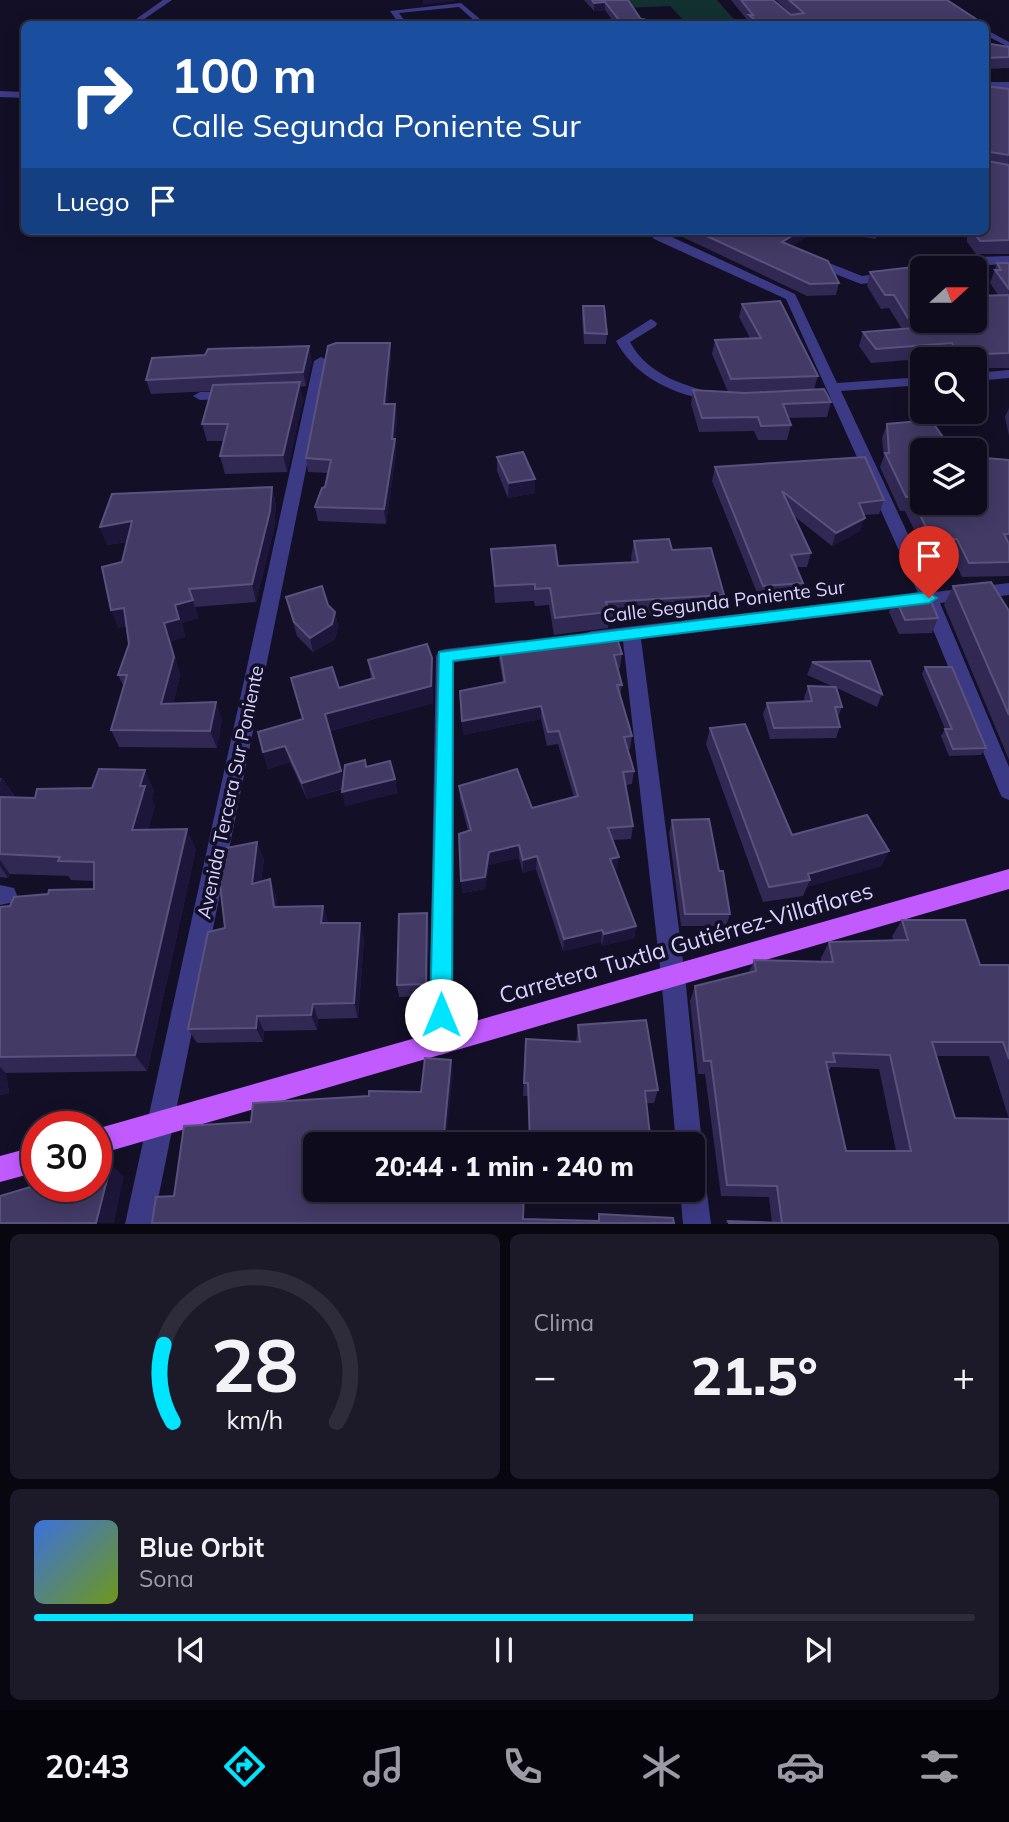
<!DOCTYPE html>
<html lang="es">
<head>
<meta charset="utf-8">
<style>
  body { margin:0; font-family:Mulish,sans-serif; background:#1c1929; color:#f1f3f6; height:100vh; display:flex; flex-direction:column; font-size:26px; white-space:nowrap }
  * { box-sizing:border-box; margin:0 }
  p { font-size:23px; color:#9b9ba3 }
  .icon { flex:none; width:38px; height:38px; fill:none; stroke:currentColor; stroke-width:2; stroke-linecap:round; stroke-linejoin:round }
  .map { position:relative; height:1224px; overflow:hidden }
  .details { display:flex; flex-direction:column; gap:10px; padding:10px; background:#08060f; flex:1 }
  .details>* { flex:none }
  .hud { position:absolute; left:21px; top:21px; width:968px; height:214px; border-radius:10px; box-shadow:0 4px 18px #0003,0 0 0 2px #2e2b3b; background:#1a4fa0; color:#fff; overflow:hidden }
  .needle { width:46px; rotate:69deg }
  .buttons { position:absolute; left:910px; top:256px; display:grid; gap:14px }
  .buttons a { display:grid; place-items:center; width:77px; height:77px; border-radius:10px; background:#0e0b1c; box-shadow:0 4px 18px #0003,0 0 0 2px #2e2b3b; font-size:35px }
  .speed { position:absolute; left:21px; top:1111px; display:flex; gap:14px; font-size:35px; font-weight:700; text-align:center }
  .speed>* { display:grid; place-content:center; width:91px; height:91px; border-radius:50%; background:#0e0b1c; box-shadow:0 4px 18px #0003,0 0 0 2px #2e2b3b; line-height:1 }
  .speed .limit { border:10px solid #d22; background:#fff; color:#111 }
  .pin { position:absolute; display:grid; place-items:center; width:60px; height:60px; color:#fff; margin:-72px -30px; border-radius:50% 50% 50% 0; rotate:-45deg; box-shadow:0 0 7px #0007 }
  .pin .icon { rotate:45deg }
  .me { position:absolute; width:77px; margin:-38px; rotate:0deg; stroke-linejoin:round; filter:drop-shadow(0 0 5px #0008) }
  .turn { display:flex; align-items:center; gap:24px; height:147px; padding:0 35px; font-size:32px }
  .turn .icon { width:91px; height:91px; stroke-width:2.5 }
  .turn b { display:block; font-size:49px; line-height:60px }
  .then { display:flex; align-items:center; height:66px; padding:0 35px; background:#0003; gap:14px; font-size:26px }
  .big { font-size:52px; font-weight:800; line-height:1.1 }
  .details .tile { flex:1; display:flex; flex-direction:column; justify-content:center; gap:10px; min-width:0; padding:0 24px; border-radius:10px; background:#1c1929 }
  .details .dial { align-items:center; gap:0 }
  .dial svg { height:182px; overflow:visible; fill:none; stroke:#2e2b3b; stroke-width:7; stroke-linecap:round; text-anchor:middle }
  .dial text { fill:#f1f3f6; stroke:none }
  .song { display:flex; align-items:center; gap:21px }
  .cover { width:84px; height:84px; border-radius:10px; background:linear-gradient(135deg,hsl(220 70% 55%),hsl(80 70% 35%)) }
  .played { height:7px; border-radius:4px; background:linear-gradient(90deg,#00e5ff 70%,#2e2b3b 70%) }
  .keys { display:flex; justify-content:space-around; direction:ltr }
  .heat { display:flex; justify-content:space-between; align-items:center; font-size:38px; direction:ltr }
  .details .tiles { flex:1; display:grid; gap:10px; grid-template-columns:1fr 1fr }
  .tile:last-child { grid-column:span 2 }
  .trip { position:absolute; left:303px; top:1132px; width:402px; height:70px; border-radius:10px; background:#0e0b1c; box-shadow:0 4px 18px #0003,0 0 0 2px #2e2b3b; font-weight:800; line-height:70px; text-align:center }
  .dock { display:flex; height:112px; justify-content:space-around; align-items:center; background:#06040b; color:#9b9ba3 }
  .dock .icon { width:49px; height:49px }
  .dock .selected { color:#00e5ff }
  .dock b { font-size:32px; color:#f1f3f6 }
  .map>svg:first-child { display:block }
  .green { fill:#12302f }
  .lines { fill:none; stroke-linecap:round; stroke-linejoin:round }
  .minor { fill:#3d3a85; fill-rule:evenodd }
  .major { fill:#c25bff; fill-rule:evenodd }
  .wall { fill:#312854; fill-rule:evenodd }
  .shaded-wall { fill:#1d163a }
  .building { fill:#433a66; stroke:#5a527e; stroke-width:2; fill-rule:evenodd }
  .route { fill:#00e5ff; stroke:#0095a6; stroke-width:2 }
  .labels { text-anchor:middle; stroke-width:7; stroke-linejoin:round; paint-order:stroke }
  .street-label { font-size:19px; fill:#d9d4ff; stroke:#130f26 }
  .near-street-label { font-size:23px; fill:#d9d4ff; stroke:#130f26 }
</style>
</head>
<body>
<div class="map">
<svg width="1009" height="1224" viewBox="0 0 1009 1224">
  <rect width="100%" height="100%" fill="#130f26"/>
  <path class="green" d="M593,0H717L738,24H687L670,6L600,9Z"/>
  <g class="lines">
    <path class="minor" d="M163,0H172L137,24H129Z
      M461,3L486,24H478L459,7L399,13L407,24H399L390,11Z
      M639,18H645L649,24H641Z
      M985,29L1009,42V47L985,35Z
      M985,82H1009V88H985Z
      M0,91L24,92V98L0,97Z
      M647,231H659L795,294L837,383L922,377V385L841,391L935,592L1009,583V595L940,603L1009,767V800L1002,797L999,791L923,605L641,639L685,976L702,1144L698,1153L693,1155V1144H676L661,976L623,641L592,645L586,643L583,638L586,633L592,631L918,593L786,299L654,239Z
      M1009,256V264L923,268L943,258Z
      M829,263L862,276L922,268V276L861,284L825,270L823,267Z
      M651,319L657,323L656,326L630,342C648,376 686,386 721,395V401C712,403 703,400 694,397C661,388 633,372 616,341Z
      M321,357L328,361L153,1224H125L314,361Z
      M1009,370V378L975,381V373Z
      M234,391L239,392V398L200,400L193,396L200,392Z
      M522,640L528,642L531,647L528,652L454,662L453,1043L450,1052L441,1055L432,1052L429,1043L436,656L439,651L445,649Z
      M0,885L14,888L17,895L14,902L0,905Z
      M693,1172L702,1176L706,1185L711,1224H683L680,1190H693Z"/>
    <path class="major" d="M1009,869V889L96,1155V1129Z
      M37,1146V1172L0,1182V1156Z"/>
  </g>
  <path class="wall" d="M584,0H628L644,24H685H615L605,10L594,11Z
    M731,0H773L791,15H792L776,0H947L976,24H748V21Z
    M985,43L1009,47V68L985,69Z
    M985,86L1009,89V254H976L967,242V231H985Z
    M573,231H633L599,237L597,234L578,237Z
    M670,231H755L766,236L768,231H816L792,246L839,283L836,295L807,296Z
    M845,231H878L876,239L845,234Z
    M997,263H1009V368H975V359H948L947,357L871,363L859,346L863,332L902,329L889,308L881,309L867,286L870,272L922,320L998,295L990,283Z
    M742,304L818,376L814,389L831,402L827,417L788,418L791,425L787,440H758L754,431L699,432L691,404L693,390L728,392L712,354L715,340L750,338L739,317ZM794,390L745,393H734Z
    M583,306L607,334L606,344H584L582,317Z
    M390,343L391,357L387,404H395L397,418L395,439L396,453L386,524L318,521L315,507L325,487L328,473L308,472L306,458Z
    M312,360L306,386L300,387L303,400L287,472L225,474L220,456L224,441H207L202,424L212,391L151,394L146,380Z
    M1009,408V436L1005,417Z
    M887,424L922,502L1009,460V576L962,577L951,554H926L905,511H900L880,467L884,456L882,438Z
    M497,457L535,479V493L508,498L497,471Z
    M715,467L884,500L879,514L864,515L860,531L832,546L794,516L811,553L807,567H796L803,583L799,597L760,600L712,481Z
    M272,487L276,505L274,529L256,602L195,607L198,618L182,623L185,637L171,641L180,675L173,704L222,720L217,748L119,747L111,730L124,687L118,675L129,644L126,626L118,628L122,562L127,542L107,545L100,527Z
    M634,541L672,550L724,595L721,611L609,618L608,628L554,635L549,605L535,606L534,601L495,603L492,565L491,549L558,566L632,562L631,558Z
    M953,586L1009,611V760L944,605Z
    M286,597L328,605L335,612L338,626L335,639L313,652L297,636Z
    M895,597L938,618L932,633L899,634L889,612Z
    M499,645L622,654L620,668H617L622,685L620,696L632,736L630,749L628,750L634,771L632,784L626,785L633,826L631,839L612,840L617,870H615L636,926L634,938L602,946L601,942L563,951L536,869L523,873L519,858L489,865L485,889L462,893L468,831L460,799L459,786L532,808L574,797L558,744L547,746L541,719L463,735L460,691L503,682L499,659Z
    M432,658L433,676V703L330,731L343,782L367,767L395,779L397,793L345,806L343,789L307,799L290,762L268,769L263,752L339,688L371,679L368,660Z
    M812,662L882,694L877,707L837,688L842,707L838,717L840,727L836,738L770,739L763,714L767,703L805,701L804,698L808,686L834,687L807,675Z
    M925,667L986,748L981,755L949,756L941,736L945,729L922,674Z
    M710,728L792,835L889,851L881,866L807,887L803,896L763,902L706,744Z
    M0,778H2L15,797L35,798L154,790L152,799L155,806L148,830L196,849L147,1071L6,1073L9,1093L0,1095V907L10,906L48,894L94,889V881L71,880L68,876L10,874L8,878L0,877Z
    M672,820L719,871L730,914L726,926H681L669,833Z
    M264,859L261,882L270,879L276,896L277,907L323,906L328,923L364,939L358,1018L318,1019L317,1030L264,1031L263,1042L197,1043L188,1029L225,928Z
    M902,920L980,965H1009V1223H726L728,1221L772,1223L769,1197L721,1196L705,1074H698L690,1001L695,986L749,972L754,960L821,962V958L829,942L893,940L892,936ZM936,1056H989L1009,1119L955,1118ZM831,1067L879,1069L896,1151H846L828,1072Z
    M429,925L427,996L399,997L397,985Z
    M578,1025L658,1090L654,1103H646L651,1144H529L528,1096H523L526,1039L576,1042Z
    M530,1190H667L664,1195L530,1191Z"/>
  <path class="shaded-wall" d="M423,0H454V1L423,5Z
    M605,2V10L594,11V3Z
    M551,231H567L551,234Z
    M579,231H597V234L578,237Z
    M600,231H633L599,237Z
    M800,231H816L780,254L782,242Z
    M390,343L391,357L386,418L384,404Z
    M309,346L312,360L306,386L303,372Z
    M300,382L303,400L287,472L283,455Z
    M395,404L397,418L395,441V439L396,453L386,524L384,509Z
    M535,479V493L508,498L509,483Z
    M272,487L276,505L274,529L256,602L252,584Z
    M865,518L860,531L832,546L836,533Z
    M132,521L139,540L107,545L100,527Z
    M193,600L198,618L182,623L185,637L171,641L180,675L169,722L161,704L164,623L175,605Z
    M124,608L131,626L118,628L111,610Z
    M335,612L338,626L335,639L313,652L310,638Z
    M432,658L433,676V703L329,731L325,714Z
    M216,702L222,720L217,748L210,731Z
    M541,706V719L463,735L462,721Z
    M285,746L290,762L268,769L263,752Z
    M145,770L154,790L152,799L155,806L142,850L132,830L140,786Z
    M341,771L344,788L307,799L302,783Z
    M2,778L15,798L0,804V783Z
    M395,779L397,793L345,806L342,792Z
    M187,829L196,849L147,1071L135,1055Z
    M257,842L264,859L258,901L252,884Z
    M519,845V858L489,865L485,889L462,893L461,881L489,852Z
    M889,851L881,866L807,887L810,880L808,874Z
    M537,856L536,869L523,873V860Z
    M619,857L617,870L608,872L610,859Z
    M0,860L10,874L8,878L0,866Z
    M270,879L276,896L280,923L274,907Z
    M323,906L328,922L326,939L321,923Z
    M427,913L429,925L427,996L426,984Z
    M360,923L364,939L358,1018L354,1003Z
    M636,926L634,938L602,946L604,934Z
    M602,930L601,942L563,951L564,939Z
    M313,1004L318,1019L317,1030L311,1015Z
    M257,1016L264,1031L263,1042L256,1028Z
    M451,1060L453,1073L446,1144H443Z
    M0,1067L6,1073L9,1093L0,1095Z
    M111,1164L124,1177L114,1223H96Z"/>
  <path class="building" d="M592,0H628L644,24H685H622L605,2L594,3Z
    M741,0H773L791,15L804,13L789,0H947L976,19V24H760L749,15H753Z
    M985,43L1009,47V57L985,58Z
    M985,86L1009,89V155L990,152L987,161L1009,165V240L980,241L973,231H985Z
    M696,231H755L766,236L768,231H800L782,242L828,261L839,283L810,284Z
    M997,263H1009V289L995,270H1001Z
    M913,267L916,272H922V320H975V296L1009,295V353L960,355L952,343L876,349L863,332L914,328L894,295H885L870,272Z
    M780,301L818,376L731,379L715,340L761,338L742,304Z
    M583,306H604L607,334L585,333Z
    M336,343H390L384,404H395L392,439H395L384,509L315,507L322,488L325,487L331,460L306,458L328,346Z
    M309,346L303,372L146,380L152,358L205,355L208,349Z
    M300,382L283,455L220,456L228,424H202L213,385Z
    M824,389L831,402L783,404L791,425L761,426L758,417L702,418L693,390L745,393Z
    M931,420L952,450H922V502H975V457L1009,460V534H1004L1009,544V562L969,563L957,539L932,540L911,496L906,497L885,453H889L887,424Z
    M523,452L535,479L509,483L497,457Z
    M865,457L884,500L859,503L865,518L836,533L782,491L811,553L791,555L803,583L763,586L715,467Z
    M272,487L270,511L252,584L189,589L193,600L175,605L179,619L164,623L174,657L161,704L216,702L210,731L111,730L127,675H118L129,644L124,608L111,610L102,567L122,562L132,521L100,527L112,494Z
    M669,539L672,550L711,548L724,595L606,602L609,612L555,618L550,588L535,589V584L495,586L491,549L555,545L558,566L638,562L634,541Z
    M991,582L1009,611V715L953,586Z
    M322,586L328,605L335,612L332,624L310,638L294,622L286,597Z
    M928,594L938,618L905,620L895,597Z
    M615,632L622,654L614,655L622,685H617L632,736L624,737L634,771L623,772L633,826L608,828L619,857L610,859L636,926L604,934L602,930L564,939L537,856L523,860L519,845L489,852L485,877L461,881L459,834L471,830L459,786L517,769L532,808L578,796L559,731L548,732L541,706L462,721L460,691L505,682L499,645Z
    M427,644L432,658L431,686L325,714L341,771L302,783L285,746L263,752L258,732L303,719L291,678L332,667L339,688L374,678L368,660Z
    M870,661L882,694L812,662Z
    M925,667H952L986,748L953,749L945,729H952Z
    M808,686L836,687L842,707H835L840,727L774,728L767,703L812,701Z
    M745,724L792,835L867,815L889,851L808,874L810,880L769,887L710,728Z
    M365,760L366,767L390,761L395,779L342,792L345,765Z
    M99,769L145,770L140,786H145L132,830L187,829L135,1055L0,1057V907L10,906L14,897L48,894L49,890L94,889V862L58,861L60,857L0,854V797L35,798L37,789L92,788Z
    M709,819L719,871H723L730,914H685L672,820Z
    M257,842L252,884L270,879L274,907L323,906L321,923H360L354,1003L313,1004L311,1015L257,1016L256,1028L188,1029L208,932L225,928L220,884L226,848Z
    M427,913L426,984L397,985L399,914Z
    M902,920H965L980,965H1009V1059L1003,1042H932L955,1118L1009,1119V1223H729L728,1221L782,1223L777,1186L727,1185L711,1061H704L695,986L756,971L754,960L833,962L829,942L908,940ZM833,1053L890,1055L911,1151H846L826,1062H835Z
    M646,1020L658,1090L645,1091L651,1144H530L528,1083H524L526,1039L580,1042L578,1025Z
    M425,1058L451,1060L443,1144H315V1190H524L523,1219L599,1221V1214L673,1218L674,1223H152L156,1197L174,1196L184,1126L251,1122L253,1103L369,1096V1091L421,1092Z
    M111,1164L96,1223H0V1196L37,1185V1186H96V1168Z"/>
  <path class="route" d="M929,592L937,598L929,603L453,661L452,1015L449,1023L441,1026L434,1023L430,1015L439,652Z"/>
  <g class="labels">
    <g class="street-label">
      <text transform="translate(724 601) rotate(-7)" y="7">Calle Segunda Poniente Sur</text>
      <text transform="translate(230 792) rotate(-78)" y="7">Avenida Tercera Sur Poniente</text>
    </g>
    <g class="near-street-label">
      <text transform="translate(686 943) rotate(-16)" y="8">Carretera Tuxtla Gutiérrez-Villaflores</text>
    </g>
  </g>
</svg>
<div class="buttons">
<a><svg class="needle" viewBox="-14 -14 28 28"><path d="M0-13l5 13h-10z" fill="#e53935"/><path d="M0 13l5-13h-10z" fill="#9b9ba3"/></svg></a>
<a><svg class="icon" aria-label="search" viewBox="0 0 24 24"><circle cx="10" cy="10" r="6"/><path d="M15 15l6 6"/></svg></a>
<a><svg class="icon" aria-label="layers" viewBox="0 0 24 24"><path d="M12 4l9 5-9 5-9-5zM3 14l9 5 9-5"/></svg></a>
</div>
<div class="speed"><div class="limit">30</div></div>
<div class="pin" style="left:929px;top:598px;background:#d93025"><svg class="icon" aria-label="arrive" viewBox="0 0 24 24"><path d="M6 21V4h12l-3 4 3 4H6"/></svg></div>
<svg class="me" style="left:441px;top:1015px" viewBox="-20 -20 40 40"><circle r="19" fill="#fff"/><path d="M0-13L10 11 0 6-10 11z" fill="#00e5ff"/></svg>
<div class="trip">20:44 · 1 min · 240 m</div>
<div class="hud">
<div class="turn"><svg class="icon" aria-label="right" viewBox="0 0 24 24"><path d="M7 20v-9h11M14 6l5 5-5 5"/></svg><div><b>100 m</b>Calle Segunda Poniente Sur</div></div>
<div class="then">Luego<svg class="icon" aria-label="arrive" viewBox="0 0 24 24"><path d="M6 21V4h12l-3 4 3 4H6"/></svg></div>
</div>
</div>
<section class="details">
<div class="tiles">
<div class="tile dial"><svg viewBox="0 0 100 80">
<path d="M14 69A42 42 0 1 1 86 69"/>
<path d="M14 69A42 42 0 0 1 10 35" stroke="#00e5ff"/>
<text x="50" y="56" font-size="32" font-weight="700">28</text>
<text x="50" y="72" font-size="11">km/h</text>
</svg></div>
<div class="tile"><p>Clima</p>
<div class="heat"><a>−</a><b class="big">21.5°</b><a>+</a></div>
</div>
<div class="tile">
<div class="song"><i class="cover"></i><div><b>Blue Orbit</b><p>Sona</p></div></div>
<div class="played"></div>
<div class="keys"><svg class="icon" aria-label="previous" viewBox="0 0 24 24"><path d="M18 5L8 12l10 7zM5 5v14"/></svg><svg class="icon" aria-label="pause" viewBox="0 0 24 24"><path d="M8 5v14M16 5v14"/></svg><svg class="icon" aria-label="next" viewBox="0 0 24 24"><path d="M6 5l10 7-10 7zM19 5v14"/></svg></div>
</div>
</div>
</section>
<nav class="dock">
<b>20:43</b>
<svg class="icon selected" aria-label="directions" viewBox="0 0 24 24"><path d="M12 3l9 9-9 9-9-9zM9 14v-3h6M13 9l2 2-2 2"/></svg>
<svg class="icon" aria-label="music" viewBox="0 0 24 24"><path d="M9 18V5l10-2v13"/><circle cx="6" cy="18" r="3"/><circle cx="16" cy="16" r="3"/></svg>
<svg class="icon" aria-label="phone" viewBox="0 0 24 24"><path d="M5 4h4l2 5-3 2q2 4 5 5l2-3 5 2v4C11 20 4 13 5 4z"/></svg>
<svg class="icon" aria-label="climate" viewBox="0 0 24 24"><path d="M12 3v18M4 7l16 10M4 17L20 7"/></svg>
<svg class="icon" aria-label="car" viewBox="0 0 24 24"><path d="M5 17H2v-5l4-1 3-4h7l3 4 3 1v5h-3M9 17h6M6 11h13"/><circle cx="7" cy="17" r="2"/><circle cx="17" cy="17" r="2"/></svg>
<svg class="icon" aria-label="filters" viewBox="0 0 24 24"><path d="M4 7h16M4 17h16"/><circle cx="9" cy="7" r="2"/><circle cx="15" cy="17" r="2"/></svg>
</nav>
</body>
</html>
